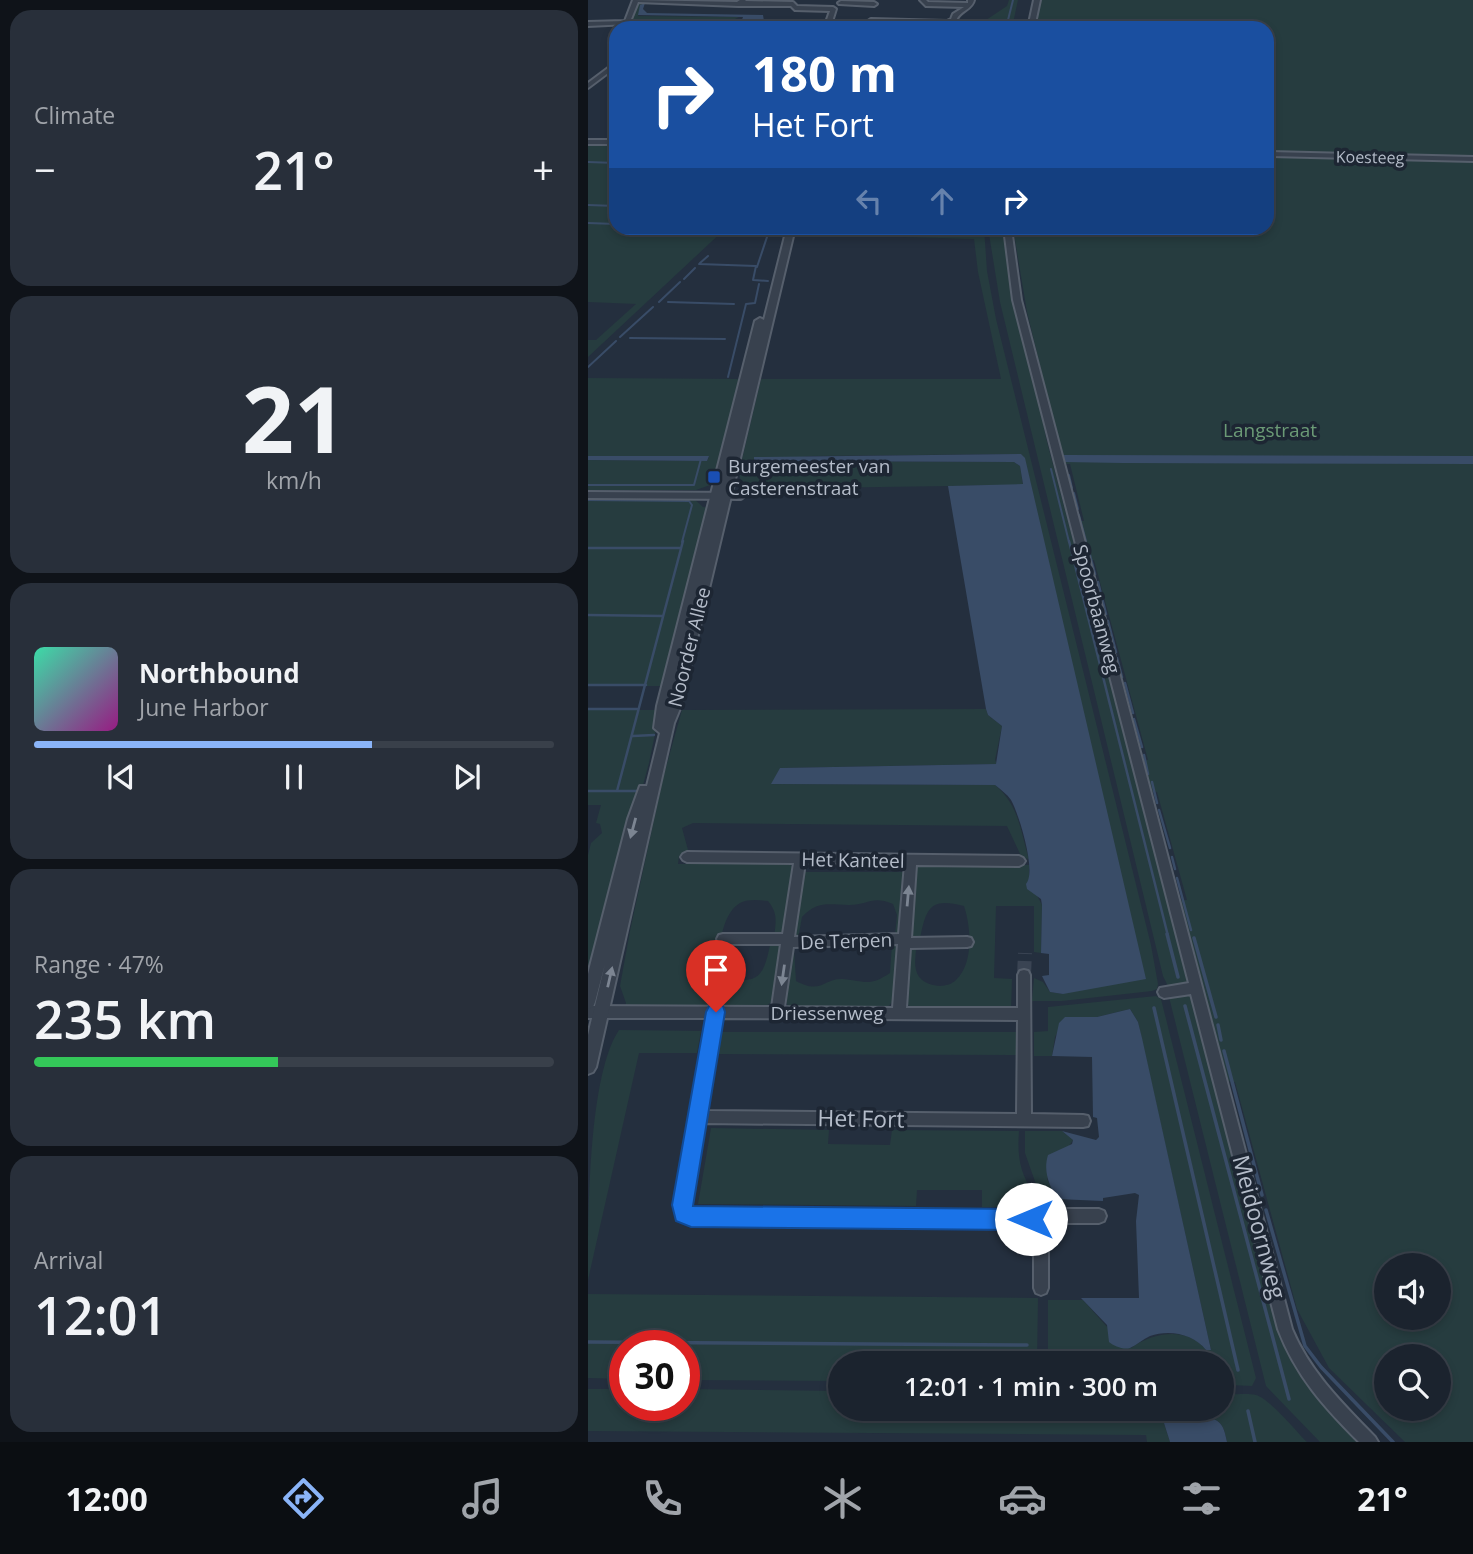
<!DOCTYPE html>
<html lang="en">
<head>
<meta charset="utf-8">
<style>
  body { margin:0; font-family:"Open Sans",sans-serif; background:#282f3a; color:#f1f3f6; height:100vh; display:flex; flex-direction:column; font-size:26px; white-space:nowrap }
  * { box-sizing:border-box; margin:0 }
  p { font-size:23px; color:#a0a4aa }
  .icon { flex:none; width:38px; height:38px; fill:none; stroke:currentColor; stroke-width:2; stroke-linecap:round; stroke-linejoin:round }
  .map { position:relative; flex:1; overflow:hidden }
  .sheet { display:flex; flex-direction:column; gap:10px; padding:10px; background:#0f1319; width:588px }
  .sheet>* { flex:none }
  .guide { position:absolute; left:21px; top:21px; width:665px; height:214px; border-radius:21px; box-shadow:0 4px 10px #0003,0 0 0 2px #39404a; background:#1a4fa0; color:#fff; overflow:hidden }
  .fabs { position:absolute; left:786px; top:1253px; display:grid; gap:14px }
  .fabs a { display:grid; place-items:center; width:77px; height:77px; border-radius:50%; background:#1b232e; box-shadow:0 4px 10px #0003,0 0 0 2px #39404a; font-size:35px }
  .speed { position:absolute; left:21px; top:1330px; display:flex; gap:14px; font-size:35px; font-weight:700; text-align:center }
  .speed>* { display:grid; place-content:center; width:91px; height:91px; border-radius:50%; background:#1b232e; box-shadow:0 4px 10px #0003,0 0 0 2px #39404a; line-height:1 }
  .speed .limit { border:10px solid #d22; background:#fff; color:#111 }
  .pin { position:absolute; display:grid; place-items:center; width:60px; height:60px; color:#fff; margin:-72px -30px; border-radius:50% 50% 50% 0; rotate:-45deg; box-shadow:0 0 7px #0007 }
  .pin .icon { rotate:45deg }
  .me { position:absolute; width:77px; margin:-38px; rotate:270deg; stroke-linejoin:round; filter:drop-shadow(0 0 5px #0008) }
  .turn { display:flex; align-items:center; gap:24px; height:147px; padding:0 28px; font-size:32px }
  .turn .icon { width:91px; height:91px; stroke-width:2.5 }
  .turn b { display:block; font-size:49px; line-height:60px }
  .lanes { display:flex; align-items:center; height:66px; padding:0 28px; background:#0003; justify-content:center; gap:35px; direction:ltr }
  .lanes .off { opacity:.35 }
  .big { font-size:52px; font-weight:600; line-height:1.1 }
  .sheet .tile { flex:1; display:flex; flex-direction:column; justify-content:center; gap:10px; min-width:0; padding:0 24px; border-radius:21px; background:#282f3a }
  .sheet .dial { align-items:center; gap:0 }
  .dial b { font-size:91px; line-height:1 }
  .song { display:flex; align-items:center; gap:21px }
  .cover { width:84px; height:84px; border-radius:10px; background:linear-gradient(135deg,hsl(160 70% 55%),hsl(310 70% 35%)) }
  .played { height:7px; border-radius:4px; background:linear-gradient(90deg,#8ab4f8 65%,#39404a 65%) }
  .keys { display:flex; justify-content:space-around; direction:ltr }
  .heat { display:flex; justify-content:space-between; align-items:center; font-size:38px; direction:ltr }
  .charge { height:10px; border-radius:5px; background:linear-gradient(90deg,#34c759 47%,#39404a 0) }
  .trip { position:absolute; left:240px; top:1351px; width:406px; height:70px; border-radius:35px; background:#1b232e; box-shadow:0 4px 10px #0003,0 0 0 2px #39404a; font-weight:600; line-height:70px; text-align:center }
  .tab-bar { display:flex; height:112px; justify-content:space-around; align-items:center; background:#0b0e12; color:#a0a4aa }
  .tab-bar .icon { width:49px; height:49px }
  .tab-bar .on { color:#8ab4f8 }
  .tab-bar b { font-size:32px; color:#f1f3f6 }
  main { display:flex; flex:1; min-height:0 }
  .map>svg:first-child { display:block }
  .green { fill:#263c3f; fill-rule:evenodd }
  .water { fill:#394c67 }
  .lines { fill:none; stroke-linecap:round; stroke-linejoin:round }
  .stream-far2 { stroke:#394c67; stroke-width:2 }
  .stream-far1 { stroke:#394c67; stroke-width:2.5 }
  .stream { stroke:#394c67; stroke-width:3.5 }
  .minor-tunnel { stroke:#3a4453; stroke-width:14; stroke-dasharray:14 7; stroke-linecap:butt }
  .minor-casing { stroke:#565f6c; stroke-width:4 }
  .tertiary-casing { stroke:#565f6c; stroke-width:4 }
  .minor { fill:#38414e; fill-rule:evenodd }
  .tertiary { fill:#38414e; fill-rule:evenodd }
  .oneway { fill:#7c8592 }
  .route { fill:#1a73e8; stroke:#114b97; stroke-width:2 }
  .transit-dot { fill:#1a4fb4; stroke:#1d2633; stroke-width:2.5 }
  .labels { text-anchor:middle; stroke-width:7; stroke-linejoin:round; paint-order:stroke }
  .far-street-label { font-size:16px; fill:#b4bcc9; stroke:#1d2633 }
  .park-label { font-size:19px; fill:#6b9a76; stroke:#1d2633 }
  .poi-label { font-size:19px; fill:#b4bcc9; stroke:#1d2633; text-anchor:start }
  .street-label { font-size:19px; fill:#b4bcc9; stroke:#1d2633 }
  .near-street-label { font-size:23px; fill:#b4bcc9; stroke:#1d2633 }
</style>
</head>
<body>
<main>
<section class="sheet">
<div class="tile"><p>Climate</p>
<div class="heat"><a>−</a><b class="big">21°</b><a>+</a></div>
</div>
<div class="tile dial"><b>21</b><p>km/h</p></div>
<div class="tile">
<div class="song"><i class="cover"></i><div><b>Northbound</b><p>June Harbor</p></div></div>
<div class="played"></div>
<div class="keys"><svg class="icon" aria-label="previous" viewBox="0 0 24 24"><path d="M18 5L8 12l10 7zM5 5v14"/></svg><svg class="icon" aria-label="pause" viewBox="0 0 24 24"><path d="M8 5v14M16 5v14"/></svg><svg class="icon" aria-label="next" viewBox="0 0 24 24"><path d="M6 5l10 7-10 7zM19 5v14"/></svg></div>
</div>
<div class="tile"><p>Range · 47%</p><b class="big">235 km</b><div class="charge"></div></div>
<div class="tile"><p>Arrival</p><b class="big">12:01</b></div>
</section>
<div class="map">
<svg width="885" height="1442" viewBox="0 0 885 1442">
  <rect width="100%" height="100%" fill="#242f3e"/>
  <path class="green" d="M421,0H430L424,28H409L411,20H408L398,28H386L419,6Z
    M453,0H885V1442H817L741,1368L709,1309L647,1082L637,1081L589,901L599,900L569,792L560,791L552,761L560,760L506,560H499L488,521H496L482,464H476L439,312L425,228H679V28H447ZM798,1265H850V1318H798ZM798,1356H850V1409H798Z
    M58,1L54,3L50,16L151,17L139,23L43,19L49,3Z
    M0,144H28V228H138L0,357V340H8L48,304L0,302Z
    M209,228H396L399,271L408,319L563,945L570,984L569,989L564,991L474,1001H444L446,978L455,982L462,992L475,994L443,485L436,458L433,454L224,456L166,461L426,462L432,466L435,485L154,489L151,472L173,379H413L390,272L386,239L207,234Z
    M400,228H417L458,438L599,972V981L588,987L580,986L575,976L412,302Z
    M0,378L155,379L128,483L108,490H0V460L119,461L121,457L0,456Z
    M0,498H105L115,507L122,508L77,686H0Z
    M398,709L400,715L414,726L407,760L409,764L192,768L184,784L407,785C431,805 432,830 441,859L434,858L419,826L105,823L94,828L100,850L91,856L90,864L201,863L206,870L194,936L186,937C188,922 190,913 180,901C171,900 160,899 152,903C132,914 127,961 135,979C170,983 175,979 182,945L193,946L186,1000L177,1007L36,1008L38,1003L32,986L42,931L75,778L94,710Z
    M0,710H72L61,763L0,988V855L3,843L14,833L12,824L8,823L13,805H0Z
    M331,865H441V880L454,905L453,953L446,952V906H408L406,978L424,979L423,1009L322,1007L317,1000L321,950L328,948C328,954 326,963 328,970C331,986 357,991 368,980C386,963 383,927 376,906C342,897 338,908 332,939H323L326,871Z
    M213,872H318L313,935H307L309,915L305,904C284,895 280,905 261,905C241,905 230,900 214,917L210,939L205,938Z
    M304,944L310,946L306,1000L299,1008H201L196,998L201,950L206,949L208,981C234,995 235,978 255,979C278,981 281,987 302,973Z
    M602,993L608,1005L692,1331L774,1442H732L678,1386L581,997Z
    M568,996L573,999L668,1378L664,1386L642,1385L634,1381V1363H460V1300H495C512,1318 523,1334 543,1348C565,1332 600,1326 618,1350H623L550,1022L542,1009L509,1017H477L467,1037L464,1056H446V1032L460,1031V1007Z
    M31,1030L113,1031L109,1053H51L0,1280C0,1217 0,1076 31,1030Z
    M129,1032H432V1055L126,1054Z
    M123,1128L241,1130L240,1144L302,1145L304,1130L431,1131C430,1144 430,1157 434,1170C440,1188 444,1185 441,1207H394V1190H329L328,1206L110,1204Z
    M437,1131H474L485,1140L459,1179L469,1199L479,1200H459L458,1207H447L450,1190L437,1153Z
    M0,1294L450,1298L449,1363H252V1381L96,1380V1346H37V1379L0,1378Z
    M0,1389H37V1405H96V1389L252,1391V1409H608L576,1423L582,1442H559L558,1435L0,1431Z
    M634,1391C644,1397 656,1392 668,1395C682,1399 708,1431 719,1442H639C636,1427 634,1420 618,1417L612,1409H634Z"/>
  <path class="water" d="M57,3L55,9L59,13L175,15L176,21L228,22L157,23L153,22L155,17L50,15L52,5Z
    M433,454L437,458L558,979L475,994L462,992L454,976L461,975V954L453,953L454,905L453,899L439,889L438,884C449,872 431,814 423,800C419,794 413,790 407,785L183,784L192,768L408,764L414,726L400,715L398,709L360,486L435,484L432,466L426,462L166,461V457Z
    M474,455L885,456V464L534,463L476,462Z
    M0,456H121L119,461L0,460Z
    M542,1009L550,1022L554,1038L623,1350H618C606,1334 581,1329 562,1336C555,1339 549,1345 542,1348C535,1350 526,1346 521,1342L519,1325L493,1298H551L548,1221L551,1195L547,1193L515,1198V1201L469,1199C461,1185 455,1171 460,1155L484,1144L485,1140L474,1131L508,1140L511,1137L509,1118L505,1117L504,1057L464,1056L471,1023L477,1017H509Z
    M608,1409H613L618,1417C634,1420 636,1427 639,1442H582L576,1423L577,1418Z"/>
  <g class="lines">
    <path class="stream-far2" d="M418,28L425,0
      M0,162L28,163
      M0,205L28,206
      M0,223L28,224
      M112,263L120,256
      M111,264L168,266L165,280L180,281
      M169,267L182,228
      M96,279L107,268
      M71,302L92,282
      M80,302L146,304
      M32,337L65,307
      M42,338L137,339
      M0,367L28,341
      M140,377L158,304L167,303L171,284
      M463,469L481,542
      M481,475L484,488
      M0,485H106L113,459
      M486,493L490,509
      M0,500L101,501L104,505L94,542
      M491,515L498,541"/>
    <path class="stream-far1" d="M481,541L580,936
      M0,548H93
      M500,548L507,574
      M510,582L518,614
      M0,615L75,616
      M520,621L528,652
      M529,658L534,677
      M537,683L545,713
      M0,685H58
      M0,709H49
      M546,719L554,747
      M45,736L66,735
      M556,755L560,774
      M564,782L569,803
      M0,791H29L95,541
      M29,791H52
      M571,810L582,848
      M584,857L587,869
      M589,878L603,930"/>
    <path class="stream" d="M579,934L590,977
      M606,938L628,1017
      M597,1006L701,1399
      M566,1008L650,1370
      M630,1025L633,1040
      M636,1051L674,1195
      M678,1210L717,1346L733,1367L805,1442
      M0,1342L439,1345
      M660,1411L667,1442
      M521,1414L559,1415"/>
    <path class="minor-tunnel" d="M436,975L437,953"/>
    <g class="minor-casing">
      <path id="minor" d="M45,0L149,2L152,0H158L157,1L205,2L209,6L245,7L248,9L242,28H236L242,11L207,10L203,6H150L50,2L41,24L0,26V22L37,21Z
        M332,0H338L340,2L380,3V0H386C384,10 371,11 368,21L360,25L283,23L280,21L283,19L359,21L363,19L365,14L376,7L338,6Z
        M253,1L286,2L289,4L286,6L251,4L250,3Z
        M137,22L140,24V28H134V26L69,28L76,23Z
        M28,62V67L0,88V83Z
        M679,152L885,157V161L679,156Z
        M416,228H423L433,300L704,1329C722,1372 755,1404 787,1437L790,1442H771C736,1407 708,1376 690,1329L603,994L576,998L572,996L570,992L572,988L601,983L425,300Z
        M0,492L153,493L157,496L153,499L0,498Z
        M99,852L431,856L435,858L437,861L435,864L431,866L328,865L323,938L379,937L383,938L385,942L383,946L379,947L322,948L318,1008H430V975L432,971L436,970L440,971L442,975L443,1114L495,1115L500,1116L502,1121L500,1126L495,1127L115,1123L101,1205L102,1209L453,1212L469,1209H511L516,1211L518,1216L516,1221L511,1223H469L460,1225V1288L458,1293L453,1295L448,1293L446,1288V1226L102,1223L91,1219L87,1205L121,1018H0V1006L184,1007L193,944H135L131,943L129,939L131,935L135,934H195L206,863L99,862L95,860L93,857L95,854ZM217,863L317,864L311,934L206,937ZM310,944L305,1008L196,1007L205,947ZM133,1018L430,1020L429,1114L117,1111Z"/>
    </g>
    <g class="tertiary-casing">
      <path id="tertiary" d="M446,0H452L446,28H440Z
        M0,140H28V144H0Z
        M199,228H207L93,706L86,723L8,1067L5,1072L0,1074V1035L17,964L7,1002L5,1007L0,1009V974L40,819L52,786H59L72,733L66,728L69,706L167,321L172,318L176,320Z"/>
    </g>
    <use href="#minor" class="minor"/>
    <use href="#tertiary" class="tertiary"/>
  </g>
  <defs><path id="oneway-solid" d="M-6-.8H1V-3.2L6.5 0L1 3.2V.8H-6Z" transform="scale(1.75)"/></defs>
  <g class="oneway">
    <use href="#oneway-solid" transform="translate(45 828) rotate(105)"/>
    <use href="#oneway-solid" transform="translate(320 896) rotate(-85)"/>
    <use href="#oneway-solid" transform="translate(195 975) rotate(98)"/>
    <use href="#oneway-solid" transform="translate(22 977) rotate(-77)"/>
  </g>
  <path class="route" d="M128,1004L135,1006L137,1012L105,1206L443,1209L451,1212L454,1219L451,1227L443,1230L103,1227L88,1221L84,1205L118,1012L121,1006Z"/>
  <rect class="transit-dot" x="119" y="470" width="14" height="14" rx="3.5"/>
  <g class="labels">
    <g class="far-street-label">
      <text transform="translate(782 157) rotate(1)" y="6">Koesteeg</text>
    </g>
    <g class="park-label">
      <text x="682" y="437">Langstraat</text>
    </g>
    <g class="poi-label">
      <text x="140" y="473">Burgemeester van<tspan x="140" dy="22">Casterenstraat</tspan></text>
    </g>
    <g class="street-label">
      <text transform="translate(509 609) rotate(75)" y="7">Spoorbaanweg</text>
      <text transform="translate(101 647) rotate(-76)" y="7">Noorder Allee</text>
      <text transform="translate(265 860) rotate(1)" y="7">Het Kanteel</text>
      <text transform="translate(258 941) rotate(-2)" y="7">De Terpen</text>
      <text x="239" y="1020">Driessenweg</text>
    </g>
    <g class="near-street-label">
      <text transform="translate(273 1119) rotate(1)" y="8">Het Fort</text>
      <text transform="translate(671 1227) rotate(75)" y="8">Meidoornweg</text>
    </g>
  </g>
</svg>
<div class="fabs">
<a><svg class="icon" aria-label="sound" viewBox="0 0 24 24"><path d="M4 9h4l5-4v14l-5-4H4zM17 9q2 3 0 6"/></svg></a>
<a><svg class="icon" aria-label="search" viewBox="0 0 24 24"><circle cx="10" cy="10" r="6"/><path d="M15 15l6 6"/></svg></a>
</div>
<div class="speed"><div class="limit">30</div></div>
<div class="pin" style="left:128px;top:1012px;background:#d93025"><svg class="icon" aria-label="arrive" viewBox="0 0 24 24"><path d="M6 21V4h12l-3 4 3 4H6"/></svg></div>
<svg class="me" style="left:443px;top:1219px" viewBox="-20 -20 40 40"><circle r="19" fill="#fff"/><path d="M0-13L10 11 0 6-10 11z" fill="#1a73e8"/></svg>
<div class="trip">12:01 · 1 min · 300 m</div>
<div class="guide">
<div class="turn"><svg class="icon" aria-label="right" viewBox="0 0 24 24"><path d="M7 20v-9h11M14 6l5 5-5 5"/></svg><div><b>180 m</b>Het Fort</div></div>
<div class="lanes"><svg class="icon off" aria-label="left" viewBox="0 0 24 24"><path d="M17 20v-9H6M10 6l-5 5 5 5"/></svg><svg class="icon off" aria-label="ahead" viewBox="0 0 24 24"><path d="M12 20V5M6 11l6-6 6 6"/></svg><svg class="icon" aria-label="right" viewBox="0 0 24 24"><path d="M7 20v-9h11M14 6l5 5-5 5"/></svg></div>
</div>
</div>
</main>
<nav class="tab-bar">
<b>12:00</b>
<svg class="icon on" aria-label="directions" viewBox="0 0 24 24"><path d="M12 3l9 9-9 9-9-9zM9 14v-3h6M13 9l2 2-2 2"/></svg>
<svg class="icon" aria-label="music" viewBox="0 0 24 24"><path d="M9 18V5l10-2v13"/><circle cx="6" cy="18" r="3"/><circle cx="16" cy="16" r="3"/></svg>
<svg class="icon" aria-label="phone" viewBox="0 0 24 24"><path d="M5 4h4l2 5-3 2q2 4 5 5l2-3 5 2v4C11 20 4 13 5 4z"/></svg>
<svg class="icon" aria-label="climate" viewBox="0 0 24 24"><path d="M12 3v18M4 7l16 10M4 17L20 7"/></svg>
<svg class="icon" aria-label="car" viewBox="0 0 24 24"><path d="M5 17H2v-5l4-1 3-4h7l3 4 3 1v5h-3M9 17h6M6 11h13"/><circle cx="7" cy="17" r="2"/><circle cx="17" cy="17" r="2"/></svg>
<svg class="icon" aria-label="filters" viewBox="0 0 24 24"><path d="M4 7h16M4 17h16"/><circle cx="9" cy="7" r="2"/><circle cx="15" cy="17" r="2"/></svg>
<b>21°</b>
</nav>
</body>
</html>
